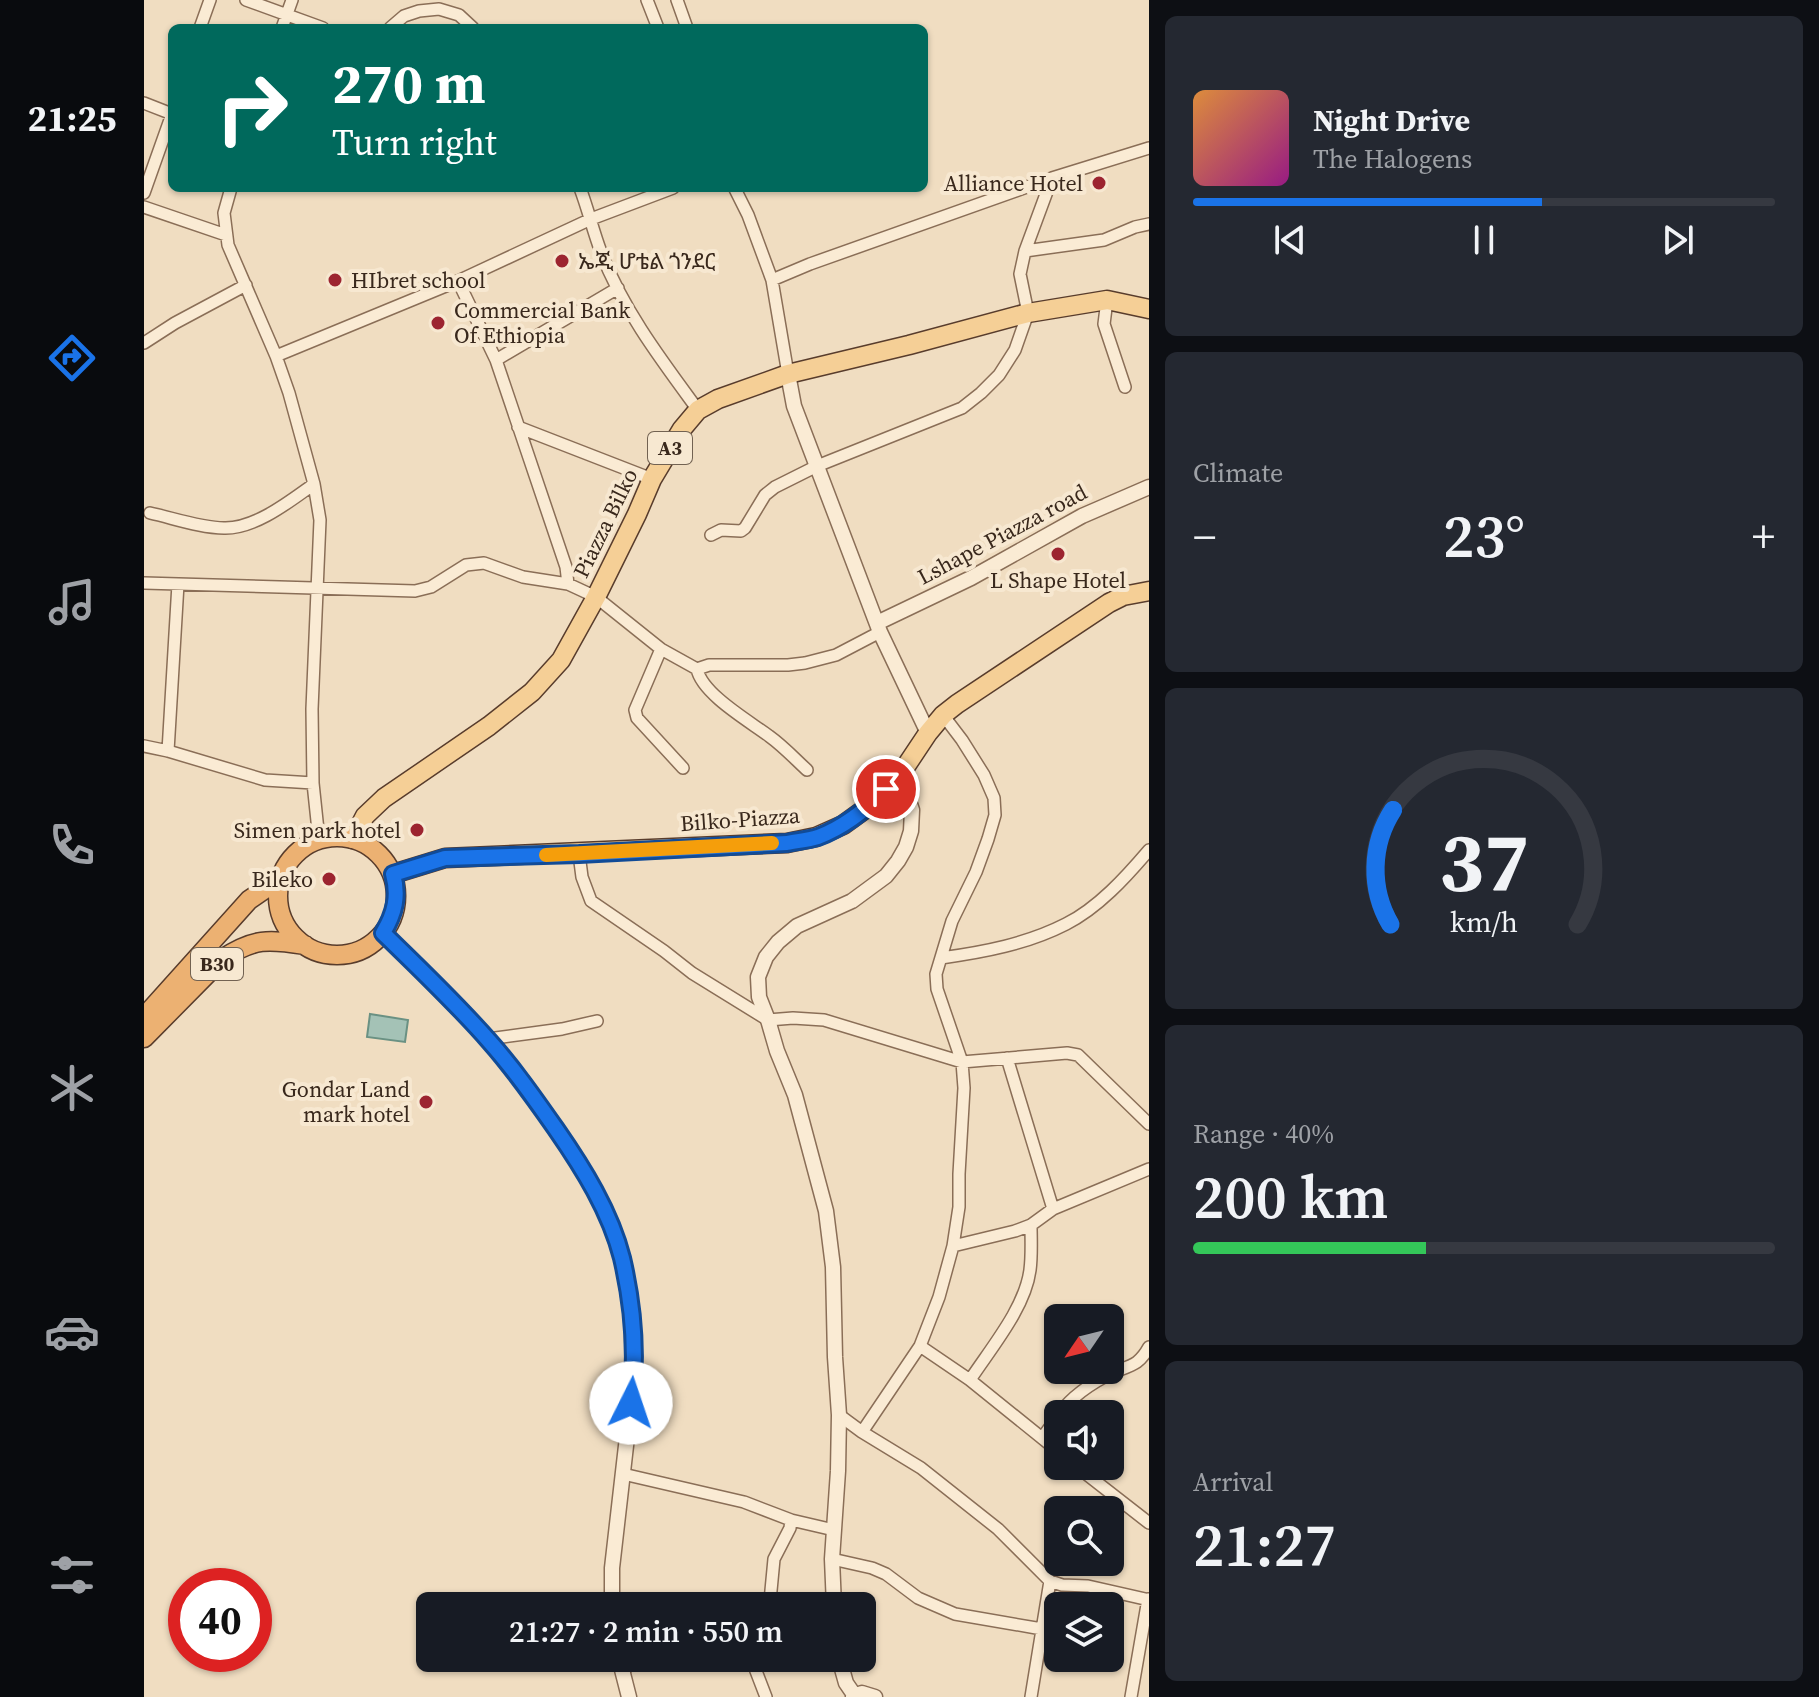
<!DOCTYPE html>
<html lang="en">
<head>
<meta charset="utf-8">
<style>
  body { margin:0; font-family:"Source Serif 4","Noto Sans Ethiopic",serif; background:#242831; color:#f1f3f6; height:100vh; display:flex; flex-direction:column; font-size:30px; white-space:nowrap }
  * { box-sizing:border-box; margin:0 }
  p { font-size:26px; color:#9ea1a6 }
  .icon { flex:none; width:44px; height:44px; fill:none; stroke:currentColor; stroke-width:2; stroke-linecap:round; stroke-linejoin:round }
  .map { position:relative; flex:1; overflow:hidden }
  .panel { display:flex; flex-direction:column; gap:16px; padding:16px; background:#0d0f14; width:670px }
  .panel>* { flex:none }
  .hud { position:absolute; left:24px; top:24px; width:760px; height:168px; border-radius:12px; box-shadow:0 2px 6px #0004; background:#00695c; color:#fff; overflow:hidden }
  .needle { width:52px; rotate:235deg }
  .fabs { position:absolute; left:900px; top:1304px; display:grid; gap:16px }
  .fabs a { display:grid; place-items:center; width:80px; height:80px; border-radius:12px; background:#171b24; box-shadow:0 2px 6px #0004; font-size:40px }
  .speed { position:absolute; left:24px; top:1568px; display:flex; gap:16px; font-size:40px; font-weight:700; text-align:center }
  .speed>* { display:grid; place-content:center; width:104px; height:104px; border-radius:50%; background:#171b24; box-shadow:0 2px 6px #0004; line-height:1 }
  .speed .limit { border:12px solid #d22; background:#fff; color:#111 }
  .pin { position:absolute; display:grid; place-items:center; width:68px; height:68px; color:#fff; margin:-34px; border:4px solid #fff; border-radius:50%; box-shadow:0 2px 8px #0007 }
  .me { position:absolute; width:88px; margin:-44px; rotate:4deg; stroke-linejoin:round; filter:drop-shadow(0 0 6px #0008) }
  .turn { display:flex; align-items:center; gap:28px; height:168px; padding:0 32px; font-size:36px }
  .turn .icon { width:104px; height:104px; stroke-width:2.5 }
  .turn b { display:block; font-size:56px; line-height:68px }
  .big { font-size:60px; font-weight:600; line-height:1.1 }
  .panel .card { flex:1; display:flex; flex-direction:column; justify-content:center; gap:12px; min-width:0; padding:0 28px; border-radius:12px; background:#242831 }
  .panel .dial { align-items:center; gap:0 }
  .dial svg { height:208px; overflow:visible; fill:none; stroke:#363941; stroke-width:7; stroke-linecap:round; text-anchor:middle }
  .dial text { fill:#f1f3f6; stroke:none }
  .song { display:flex; align-items:center; gap:24px }
  .cover { width:96px; height:96px; border-radius:12px; background:linear-gradient(135deg,hsl(30 70% 55%),hsl(310 70% 35%)) }
  .played { height:8px; border-radius:4px; background:linear-gradient(90deg,#1a73e8 60%,#363941 60%) }
  .keys { display:flex; justify-content:space-around; direction:ltr }
  .heat { display:flex; justify-content:space-between; align-items:center; font-size:44px; direction:ltr }
  .charge { height:12px; border-radius:6px; background:linear-gradient(90deg,#34c759 40%,#363941 0) }
  .trip { position:absolute; left:272px; top:1592px; width:460px; height:80px; border-radius:12px; background:#171b24; box-shadow:0 2px 6px #0004; font-weight:600; line-height:80px; text-align:center }
  main { display:flex; flex:1; min-height:0 }
  .tab-bar { display:flex; flex-direction:column; width:144px; justify-content:space-around; align-items:center; background:#090b0e; color:#9ea1a6 }
  .tab-bar .icon { width:56px; height:56px }
  .tab-bar .active { color:#1a73e8 }
  .tab-bar b { font-size:36px; color:#f1f3f6 }
  .map>svg:first-child { display:block }
  .water { fill:#a4c2b6; stroke:#6a9183; stroke-width:2 }
  .lines { fill:none; stroke-linecap:round; stroke-linejoin:round }
  .minor-casing { stroke:#8a6e57; stroke-width:14 }
  .tertiary-casing { stroke:#8a6e57; stroke-width:17 }
  .primary-casing { stroke:#583c2c; stroke-width:21 }
  .trunk-casing { stroke:#583c2c; stroke-width:21 }
  .minor { stroke:#faebd4; stroke-width:11 }
  .tertiary { stroke:#faebd4; stroke-width:14 }
  .primary { stroke:#f5cf96; stroke-width:18 }
  .trunk { stroke:#ecb172; stroke-width:18 }
  .route-casing { stroke:#114b97; stroke-width:20 }
  .route { stroke:#1a73e8; stroke-width:14 }
  .slow { stroke:#f59e0b; stroke-width:14 }
  .poi-dot { fill:#9c2430; stroke:#f7e8d1; stroke-width:3 }
  .labels { text-anchor:middle; stroke-width:8; stroke-linejoin:round; paint-order:stroke }
  .shield { fill:#f7e8d1; stroke:#726252; stroke-width:2 }
  .shield-label { font-size:20px; font-weight:bold; fill:#39281c }
  .poi-label { font-size:22px; fill:#39281c; stroke:#f7e8d1; text-anchor:end }
  .street-label { font-size:22px; fill:#39281c; stroke:#f7e8d1 }
</style>
</head>
<body>
<main>
<nav class="tab-bar">
<b>21:25</b>
<svg class="icon active" aria-label="directions" viewBox="0 0 24 24"><path d="M12 3l9 9-9 9-9-9zM9 14v-3h6M13 9l2 2-2 2"/></svg>
<svg class="icon" aria-label="music" viewBox="0 0 24 24"><path d="M9 18V5l10-2v13"/><circle cx="6" cy="18" r="3"/><circle cx="16" cy="16" r="3"/></svg>
<svg class="icon" aria-label="phone" viewBox="0 0 24 24"><path d="M5 4h4l2 5-3 2q2 4 5 5l2-3 5 2v4C11 20 4 13 5 4z"/></svg>
<svg class="icon" aria-label="climate" viewBox="0 0 24 24"><path d="M12 3v18M4 7l16 10M4 17L20 7"/></svg>
<svg class="icon" aria-label="car" viewBox="0 0 24 24"><path d="M5 17H2v-5l4-1 3-4h7l3 4 3 1v5h-3M9 17h6M6 11h13"/><circle cx="7" cy="17" r="2"/><circle cx="17" cy="17" r="2"/></svg>
<svg class="icon" aria-label="filters" viewBox="0 0 24 24"><path d="M4 7h16M4 17h16"/><circle cx="9" cy="7" r="2"/><circle cx="15" cy="17" r="2"/></svg>
</nav>
<div class="map">
<svg width="1005" height="1697" viewBox="0 0 1005 1697">
  <rect width="100%" height="100%" fill="#f0ddc1"/>
  <path class="water" d="M226,1014L264,1020L261,1042L223,1037Z"/>
  <g class="lines">
    <g class="minor-casing">
      <path id="minor" d="M102,0L179,28
        M503,0L514,28
        M533,0L543,28
        M56,28L66,0
        M138,28L148,0
        M246,28L260,16L275,11L295,9L315,15L329,28
        M0,103L28,114
        M87,188L80,213L84,245L132,356L145,393L170,484L176,520L168,709L169,783L175,840
        M436,188C444,209 449,231 457,252C479,310 518,361 554,410
        M591,189L604,215L628,280L644,374
        M0,193L28,114
        M0,207L82,235
        M881,251L960,240L991,227L1005,224
        M628,280L666,264L908,178L1005,148
        M314,281L352,360L422,567L424,584
        M963,300L960,324L981,387
        M0,343L31,323L102,285
        M132,356L314,281L447,219L529,188
        M352,360L474,288
        M374,427L508,479
        M6,513C29,518 57,528 80,528C111,529 146,501 170,484
        M567,535L577,530L597,531L601,528L621,495L631,487L673,466L818,408L837,393L855,375L871,350L884,313L876,274L881,251L908,178
        M0,583L271,591L287,587L322,565L340,563L379,577L424,584L452,597L517,649L553,669C558,694 605,721 625,736C639,746 650,758 663,770
        M517,649L491,710L493,718L539,768
        M553,669L565,665H644L661,663L692,655L736,632
        M0,746L24,751L121,780L169,783
        M24,751L34,584
        M435,854L438,877L447,901L520,951L548,973L624,1020L649,1018L680,1020L818,1062L923,1053L934,1055L1005,1124
        M797,958C840,952 883,944 922,924C954,908 982,877 1005,850
        M344,1039L418,1029L453,1021
        M863,1058L909,1209
        M809,1246L871,1231L887,1225L909,1209L1005,1169
        M776,1346L826,1380L914,1451
        M826,1380C847,1348 881,1308 886,1270C888,1255 887,1240 887,1225
        M915,1414C929,1395 949,1382 970,1372C988,1365 995,1365 1005,1347
        M695,1415L718,1432L777,1468L854,1529L906,1581L887,1697
        M718,1432L776,1346L795,1297L809,1246L815,1207V1174L820,1088L818,1062L793,989L792,974L808,921L832,872L844,839L851,815L850,798L840,775L818,740L799,715
        M898,1438L914,1416
        M932,1466L1005,1523
        M479,1474L600,1502L647,1520L690,1530
        M688,1559L728,1568L742,1574L774,1598L811,1614L898,1629
        M906,1581L918,1585L944,1586L1005,1600
        M623,1606L626,1601L630,1559L646,1528L647,1520
        M607,1658L622,1697
        M478,1672L492,1658
        M987,1697L1004,1599"/>
    </g>
    <g class="tertiary-casing">
      <path id="tertiary" d="M644,374L650,406L736,632L784,733
        M733,623L827,578L938,516L1005,487
        M239,933L344,1039L376,1078L427,1151L458,1203L478,1257L487,1313L490,1376L468,1568V1606
        M690,1606L688,1559L694,1471L695,1415L691,1357L689,1267L682,1211L651,1095L633,1051L624,1020L615,997L614,977L622,957L634,942L653,926L708,901L742,876L754,861L762,847L767,831L768,810L756,775
        M475,1658L485,1697
        M695,1658L702,1683L711,1696
        M709,1697L718,1693L731,1697"/>
    </g>
    <g class="primary-casing">
      <path id="primary" d="M209,839L221,816L240,798L345,726L388,692L417,660L452,597L493,514L508,479L538,429L554,410L574,399L644,374L765,345L884,313L963,300L1005,309
        M249,874L301,858L643,843L672,837L699,825L728,804L756,775L784,733L799,715L813,704L965,603L979,596L1005,591"/>
    </g>
    <g class="trunk-casing">
      <path id="trunk" d="M134 896a59 59 0 1 1 118 0a59 59 0 1 1-118 0Z
        M0,1017L105,900L137,878
        M0,1038L78,959C110,938 124,939 161,945"/>
    </g>
    <use href="#minor" class="minor"/>
    <use href="#tertiary" class="tertiary"/>
    <use href="#primary" class="primary"/>
    <use href="#trunk" class="trunk"/>
  </g>
  <g class="lines">
    <g class="route-casing">
      <path id="route" d="M487,1403C493,1356 489,1305 478,1258C466,1211 439,1168 412,1129C391,1099 370,1069 346,1042C313,1004 275,968 239,933C251,913 255,896 249,874L301,858L435,854L643,843C653,841 664,840 674,837C700,827 723,809 742,789"/>
    </g>
    <use href="#route" class="route"/>
    <path class="slow" d="M402,855L628,843"/>
  </g>
  <g class="poi-dot">
    <circle cx="955" cy="183" r="8"/>
    <circle cx="418" cy="261" r="8"/>
    <circle cx="191" cy="280" r="8"/>
    <circle cx="294" cy="323" r="8"/>
    <circle cx="914" cy="554" r="8"/>
    <circle cx="273" cy="830" r="8"/>
    <circle cx="185" cy="879" r="8"/>
    <circle cx="282" cy="1102" r="8"/>
  </g>
  <g class="labels">
    <g class="shield">
      <rect x="504" y="432" width="44" height="32" rx="6"/>
      <rect x="47" y="948" width="52" height="32" rx="6"/>
    </g>
    <g class="shield-label">
      <text x="526" y="455">A3</text>
      <text x="73" y="971">B30</text>
    </g>
    <g class="poi-label">
      <text x="939" y="191">Alliance Hotel</text>
      <text x="434" y="269" text-anchor="start">ኤጂ ሆቴል ጎንደር</text>
      <text x="207" y="288" text-anchor="start">HIbret school</text>
      <text x="310" y="318" text-anchor="start">Commercial Bank<tspan x="310" dy="25">Of Ethiopia</tspan></text>
      <text x="914" y="588" text-anchor="middle">L Shape Hotel</text>
      <text x="257" y="838">Simen park hotel</text>
      <text x="169" y="887">Bileko</text>
      <text x="266" y="1097">Gondar Land<tspan x="266" dy="25">mark hotel</tspan></text>
    </g>
    <g class="street-label">
      <text transform="translate(461 523) rotate(-64)" y="8">Piazza Bilko</text>
      <text transform="translate(858 534) rotate(-28)" y="8">Lshape Piazza road</text>
      <text transform="translate(596 819) rotate(-4)" y="8">Bilko-Piazza</text>
    </g>
  </g>
</svg>
<div class="fabs">
<a><svg class="needle" viewBox="-14 -14 28 28"><path d="M0-13l5 13h-10z" fill="#e53935"/><path d="M0 13l5-13h-10z" fill="#9ea1a6"/></svg></a>
<a><svg class="icon" aria-label="sound" viewBox="0 0 24 24"><path d="M4 9h4l5-4v14l-5-4H4zM17 9q2 3 0 6"/></svg></a>
<a><svg class="icon" aria-label="search" viewBox="0 0 24 24"><circle cx="10" cy="10" r="6"/><path d="M15 15l6 6"/></svg></a>
<a><svg class="icon" aria-label="layers" viewBox="0 0 24 24"><path d="M12 4l9 5-9 5-9-5zM3 14l9 5 9-5"/></svg></a>
</div>
<div class="speed"><div class="limit">40</div></div>
<div class="pin" style="left:742px;top:789px;background:#d93025"><svg class="icon" aria-label="arrive" viewBox="0 0 24 24"><path d="M6 21V4h12l-3 4 3 4H6"/></svg></div>
<svg class="me" style="left:487px;top:1403px" viewBox="-20 -20 40 40"><circle r="19" fill="#fff"/><path d="M0-13L10 11 0 6-10 11z" fill="#1a73e8"/></svg>
<div class="trip">21:27 · 2 min · 550 m</div>
<div class="hud">
<div class="turn"><svg class="icon" aria-label="right" viewBox="0 0 24 24"><path d="M7 20v-9h11M14 6l5 5-5 5"/></svg><div><b>270 m</b>Turn right</div></div>
</div>
</div>
<section class="panel">
<div class="card">
<div class="song"><i class="cover"></i><div><b>Night Drive</b><p>The Halogens</p></div></div>
<div class="played"></div>
<div class="keys"><svg class="icon" aria-label="previous" viewBox="0 0 24 24"><path d="M18 5L8 12l10 7zM5 5v14"/></svg><svg class="icon" aria-label="pause" viewBox="0 0 24 24"><path d="M8 5v14M16 5v14"/></svg><svg class="icon" aria-label="next" viewBox="0 0 24 24"><path d="M6 5l10 7-10 7zM19 5v14"/></svg></div>
</div>
<div class="card"><p>Climate</p>
<div class="heat"><a>−</a><b class="big">23°</b><a>+</a></div>
</div>
<div class="card dial"><svg viewBox="0 0 100 80">
<path d="M14 69A42 42 0 1 1 86 69"/>
<path d="M14 69A42 42 0 0 1 15 25" stroke="#1a73e8"/>
<text x="50" y="56" font-size="32" font-weight="700">37</text>
<text x="50" y="72" font-size="11">km/h</text>
</svg></div>
<div class="card"><p>Range · 40%</p><b class="big">200 km</b><div class="charge"></div></div>
<div class="card"><p>Arrival</p><b class="big">21:27</b></div>
</section>
</main>
</body>
</html>
